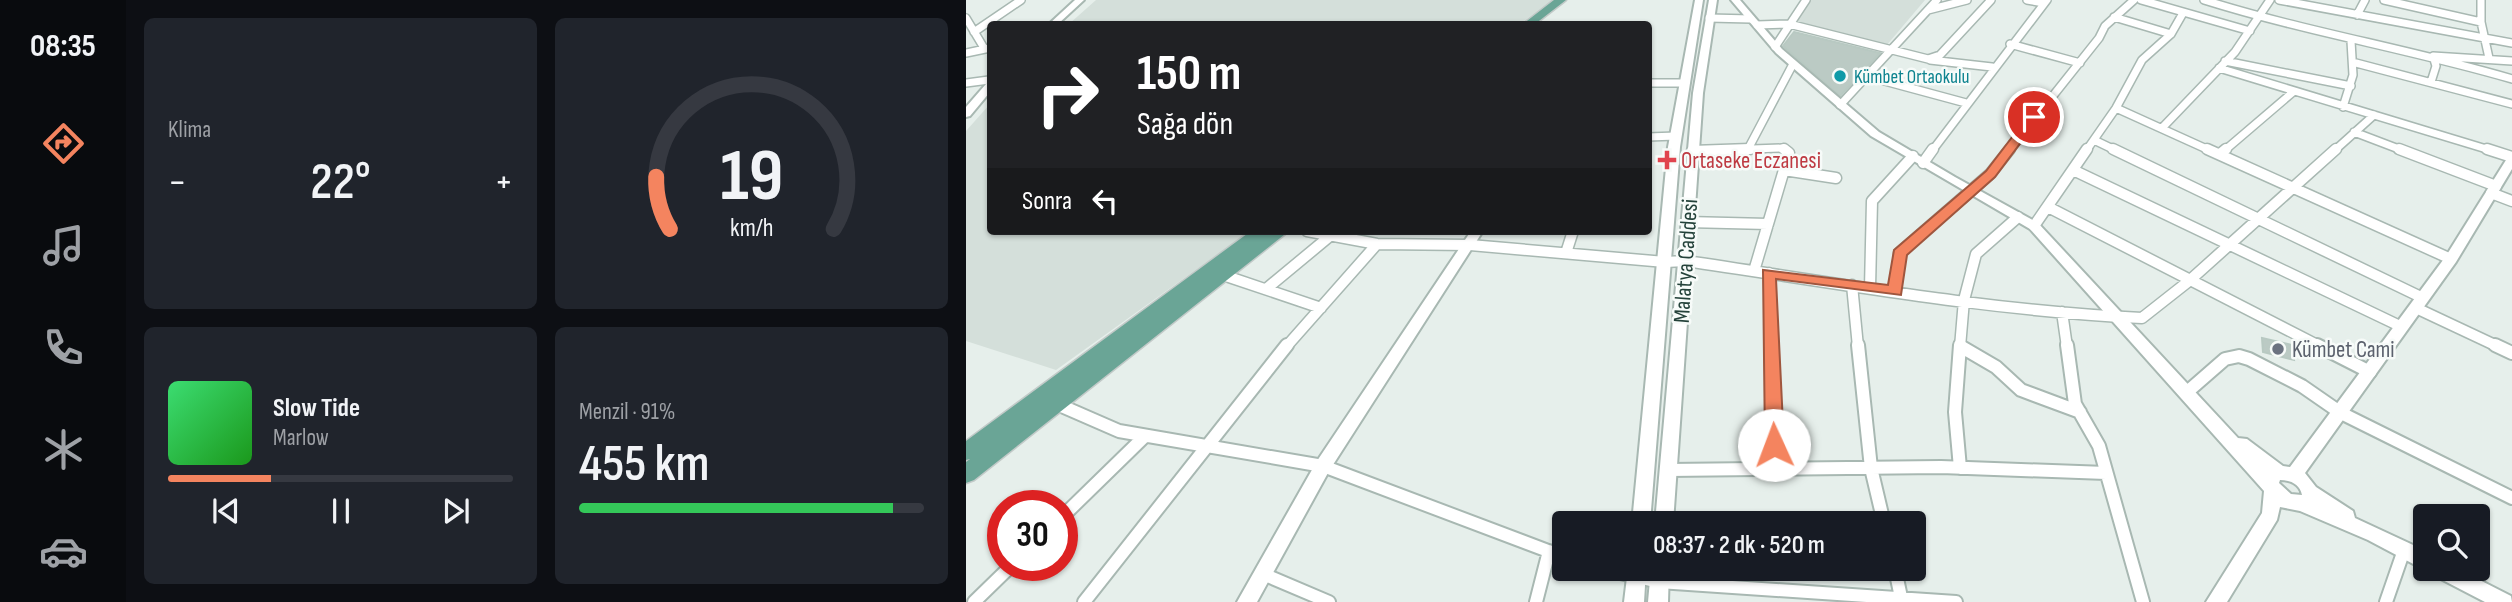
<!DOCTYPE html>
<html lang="tr">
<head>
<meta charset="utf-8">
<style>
  body { margin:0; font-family:"Sofia Sans Condensed",sans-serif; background:#20242c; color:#f1f3f6; height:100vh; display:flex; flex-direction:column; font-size:26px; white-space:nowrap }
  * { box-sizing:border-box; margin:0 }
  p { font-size:23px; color:#9ea1a6 }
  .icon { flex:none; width:38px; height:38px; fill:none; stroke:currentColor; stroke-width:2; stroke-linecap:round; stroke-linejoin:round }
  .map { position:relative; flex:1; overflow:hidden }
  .details { display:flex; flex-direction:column; gap:18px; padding:18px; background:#0d0f14; width:840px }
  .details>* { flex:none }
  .guide { position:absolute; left:21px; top:21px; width:665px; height:214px; border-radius:7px; box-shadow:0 2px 5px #0004; background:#202124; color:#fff; overflow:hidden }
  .fabs { position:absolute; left:1447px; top:504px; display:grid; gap:14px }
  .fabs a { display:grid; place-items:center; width:77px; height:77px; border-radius:7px; background:#171b24; box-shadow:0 2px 5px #0004; font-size:35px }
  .speed { position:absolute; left:21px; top:490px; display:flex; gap:14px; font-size:35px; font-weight:700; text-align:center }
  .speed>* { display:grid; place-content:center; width:91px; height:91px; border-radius:50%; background:#171b24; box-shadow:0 2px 5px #0004; line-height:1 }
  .speed .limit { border:10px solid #d22; background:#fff; color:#111 }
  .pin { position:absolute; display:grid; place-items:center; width:60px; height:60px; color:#fff; margin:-30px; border:4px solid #fff; border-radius:50%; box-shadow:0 2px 7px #0007 }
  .me { position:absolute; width:77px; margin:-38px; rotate:358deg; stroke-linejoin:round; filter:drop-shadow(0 0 5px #0008) }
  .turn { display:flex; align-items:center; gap:24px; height:147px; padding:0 35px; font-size:32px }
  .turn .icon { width:91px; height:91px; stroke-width:2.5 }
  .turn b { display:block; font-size:49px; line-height:60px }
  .then { display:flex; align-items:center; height:66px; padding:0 35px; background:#0003; gap:14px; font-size:26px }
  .big { font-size:52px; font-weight:600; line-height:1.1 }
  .details .widget { flex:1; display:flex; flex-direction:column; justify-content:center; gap:10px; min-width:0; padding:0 24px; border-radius:10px; background:#20242c }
  .details .dial { align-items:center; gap:0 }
  .dial svg { height:182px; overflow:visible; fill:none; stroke:#363941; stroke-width:7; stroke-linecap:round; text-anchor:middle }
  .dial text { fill:#f1f3f6; stroke:none }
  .song { display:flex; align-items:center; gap:21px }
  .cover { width:84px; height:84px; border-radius:10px; background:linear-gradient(135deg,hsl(140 70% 55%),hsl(120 70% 35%)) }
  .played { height:7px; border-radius:4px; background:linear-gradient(90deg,#f4845f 30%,#363941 30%) }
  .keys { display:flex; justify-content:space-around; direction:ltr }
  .heat { display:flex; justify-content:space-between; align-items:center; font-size:38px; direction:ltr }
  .charge { height:10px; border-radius:5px; background:linear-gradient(90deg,#34c759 91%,#363941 0) }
  .details .tiles { flex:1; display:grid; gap:18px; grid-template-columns:repeat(2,1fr) }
  .trip { position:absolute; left:586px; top:511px; width:374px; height:70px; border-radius:7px; background:#171b24; box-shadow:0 2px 5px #0004; font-weight:600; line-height:70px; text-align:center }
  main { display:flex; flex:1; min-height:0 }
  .menu { display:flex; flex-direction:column; width:126px; justify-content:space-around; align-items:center; background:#090b0e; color:#9ea1a6 }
  .menu .icon { width:49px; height:49px }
  .menu .on { color:#f4845f }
  .menu b { font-size:32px; color:#f1f3f6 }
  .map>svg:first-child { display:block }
  .built { fill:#d4dfda }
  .building { fill:#bbcac4; stroke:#b8c9c2; stroke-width:2 }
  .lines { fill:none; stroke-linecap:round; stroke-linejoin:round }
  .minor-far2-casing { stroke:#a8b8b2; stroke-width:10 }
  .minor-far1-casing { stroke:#a8b8b2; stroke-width:13 }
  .minor-casing { stroke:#a8b8b2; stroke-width:16 }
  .tertiary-casing { stroke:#a8b8b2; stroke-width:4 }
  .primary-casing { stroke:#c2cac8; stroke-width:3 }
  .minor-far2 { stroke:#fff; stroke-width:7 }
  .minor-far1 { stroke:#fff; stroke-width:10 }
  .minor { stroke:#fff; stroke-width:12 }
  .tertiary { fill:#fff; fill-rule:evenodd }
  .primary { fill:#6aa596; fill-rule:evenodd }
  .route { fill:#f4845f; stroke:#9f563e; stroke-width:2 }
  .culture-dot { fill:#0f9aa8; stroke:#f7fbf9; stroke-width:2.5 }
  .health-dot { fill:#e0444e; stroke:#f7fbf9; stroke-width:2.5 }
  .worship-dot { fill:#6b7280; stroke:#f7fbf9; stroke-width:2.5 }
  .labels { text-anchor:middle; stroke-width:5; stroke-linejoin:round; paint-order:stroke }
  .far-culture-label { font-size:19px; fill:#0d838f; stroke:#f7fbf9; text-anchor:start }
  .health-label { font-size:23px; fill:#be3a42; stroke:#f7fbf9; text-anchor:start }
  .street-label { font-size:23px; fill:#24423a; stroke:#f7fbf9 }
  .worship-label { font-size:23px; fill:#5b616d; stroke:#f7fbf9; text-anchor:start }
</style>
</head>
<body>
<main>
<nav class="menu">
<b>08:35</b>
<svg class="icon on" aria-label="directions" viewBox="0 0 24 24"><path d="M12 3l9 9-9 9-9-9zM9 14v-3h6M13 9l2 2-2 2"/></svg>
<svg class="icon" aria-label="music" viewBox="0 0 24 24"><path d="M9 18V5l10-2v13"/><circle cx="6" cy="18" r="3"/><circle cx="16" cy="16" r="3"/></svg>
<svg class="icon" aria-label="phone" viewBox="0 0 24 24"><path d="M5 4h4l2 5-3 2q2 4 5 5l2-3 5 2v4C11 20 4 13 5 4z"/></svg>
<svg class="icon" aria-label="climate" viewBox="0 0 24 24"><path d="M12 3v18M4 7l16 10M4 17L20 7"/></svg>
<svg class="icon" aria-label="car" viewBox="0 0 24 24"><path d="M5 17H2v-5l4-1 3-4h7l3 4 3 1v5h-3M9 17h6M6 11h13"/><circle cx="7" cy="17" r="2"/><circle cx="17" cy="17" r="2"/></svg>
</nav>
<section class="details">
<div class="tiles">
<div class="widget"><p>Klima</p>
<div class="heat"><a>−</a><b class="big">22°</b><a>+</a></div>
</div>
<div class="widget dial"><svg viewBox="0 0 100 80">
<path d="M14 69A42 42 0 1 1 86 69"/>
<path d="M14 69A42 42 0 0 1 8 46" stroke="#f4845f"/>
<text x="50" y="56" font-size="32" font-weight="700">19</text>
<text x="50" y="72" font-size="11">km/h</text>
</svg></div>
<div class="widget">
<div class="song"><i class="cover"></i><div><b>Slow Tide</b><p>Marlow</p></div></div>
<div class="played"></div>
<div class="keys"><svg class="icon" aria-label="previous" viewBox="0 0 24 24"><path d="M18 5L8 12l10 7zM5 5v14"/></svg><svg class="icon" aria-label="pause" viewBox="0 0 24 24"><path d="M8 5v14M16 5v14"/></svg><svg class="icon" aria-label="next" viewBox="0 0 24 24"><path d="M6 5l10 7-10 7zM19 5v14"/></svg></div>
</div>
<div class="widget"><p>Menzil · 91%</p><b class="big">455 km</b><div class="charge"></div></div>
</div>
</section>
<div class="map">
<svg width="1546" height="602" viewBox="0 0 1546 602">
  <rect width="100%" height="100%" fill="#e6efeb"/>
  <path class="built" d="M130,0H586L554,24H103Z
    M845,0H959L920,46L829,24Z
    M24,104V231H284L90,370L0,341V131Z"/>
  <path class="building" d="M828,32L914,53L874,96L817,46Z
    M1296,338L1326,345L1328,360L1297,352Z"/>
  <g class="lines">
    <g class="minor-far2-casing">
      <path id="minor-far2" d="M1061,0L1078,3
        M1175,0L1284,31
        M1238,0C1340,32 1444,49 1546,79
        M1313,0L1546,43
        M1418,0L1515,22
        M1515,0V22L1523,58
        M962,10L1001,0
        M1391,15L1399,0
        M1148,17L1205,34
        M0,18L18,48
        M743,18L785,19
        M791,25L823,24L962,59L974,55L1025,0
        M8,32L55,0
        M1044,44L1114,63
        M809,47L840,0
        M0,53L24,48
        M964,60L1026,67
        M1259,61L1385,86
        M1390,63L1546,104
        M1253,68L1527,151
        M900,76L1000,103
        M1465,82L1470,66L1467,56L1546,61
        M0,83L23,80
        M682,83H719
        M874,105L971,0
        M1377,107L1387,75L1385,41
        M1150,108L1245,151
        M1196,128L1269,52L1304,0
        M1388,132L1438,151
        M682,137L710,136
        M1128,140L1151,151
        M731,151L817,148L820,151
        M781,151L827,64
        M966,151L1081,0
        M1043,151L1133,38L1139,26L1168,0
        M1120,151L1150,108L1176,60L1205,34L1217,13
        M1258,151L1327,92
        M1368,151L1408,115"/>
    </g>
    <g class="minor-far1-casing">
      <path id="minor-far1" d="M1147,149L1457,298
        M1241,149L1485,259
        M1433,149L1530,186
        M1521,149L1546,157
        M726,151L784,149
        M1254,154L1260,149
        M957,163L967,149
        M818,170L870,178
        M1107,170L1436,327
        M1525,193L1546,201
        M1082,207L1355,347
        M721,222L802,224
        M1068,226L1121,149
        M341,231L411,244L504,245L699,262L720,261C871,283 1024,311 1176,318L1223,281L1370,149
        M600,253L607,231
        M788,271L823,153L818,149
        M803,273L805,347
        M257,275L355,308
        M886,285L892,347
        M904,288L906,201L947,156
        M300,289L364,236
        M930,291L933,253L1024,174L1044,149
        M1450,308L1533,347
        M1096,312L1101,347
        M320,347L411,244
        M994,347L998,300L1010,254L1052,217"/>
    </g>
    <g class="minor-casing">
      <path id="minor" d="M805,345L809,469
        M892,345L905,468L918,523
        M1101,345L1109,404L1133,446L1177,602
        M1351,345L1404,372
        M1529,345L1546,353
        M994,346L1030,367L1055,390L1114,412
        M1220,393L1259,359L1273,356L1283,359L1336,386L1375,413L1546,498
        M91,404L153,431L357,466L598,557
        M994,468L989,412L994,345
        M702,470L975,467L1140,473
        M96,517L179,436
        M637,569L693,582L990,602
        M929,569L936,602
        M297,574L363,602
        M8,602L46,565
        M118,602L321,345
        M570,602L583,551
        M1420,602L1438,550"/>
    </g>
    <g class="tertiary-casing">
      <path id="tertiary" d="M109,0H118L92,24H83Z
        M729,0H737L714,147L684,523H666L702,147Z
        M743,0H751L737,93L707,523H689L727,93Z
        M765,0H774L816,49L913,132L989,177L1072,223L1272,438L1281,439L1317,466L1324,467L1480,256L1540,160L1546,157V169L1490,262L1339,473L1350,487L1387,511L1389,518L1460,551V569H1462H1460L1453,567L1402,540L1334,511L1314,507L1311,520L1261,602H1240L1296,513L1298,491L1064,229L905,136L810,53ZM1314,480C1324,480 1334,484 1336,495L1325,494L1313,483Z
        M24,83V92L4,116L0,117V107L20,84Z
        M505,231H517L363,471L291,602H271L351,461Z
        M662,569H680L678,602H658Z
        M685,569H703L702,602H682Z
        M1465,569H1492L1545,596L1546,602H1519L1467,575Z"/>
    </g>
    <g class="primary-casing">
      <path id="primary" d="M588,0H600L569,24H557Z
        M285,231H303L301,234L305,231H323L8,480L0,483V462L4,459L0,460V441Z"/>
    </g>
    <use href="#minor-far2" class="minor-far2"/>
    <use href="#minor-far1" class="minor-far1"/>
    <use href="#minor" class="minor"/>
    <use href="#tertiary" class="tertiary"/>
    <use href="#primary" class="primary"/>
  </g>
  <path class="route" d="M1063,115L1074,117L1029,177L941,255L935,295L810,279L818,445L815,450H801L799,445L797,270L922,285L928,250L1020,171Z"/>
  <circle class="culture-dot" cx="874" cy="76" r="7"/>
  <path class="health-dot" d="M697.5 149.5h7v7h7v7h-7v7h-7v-7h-7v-7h7z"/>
  <circle class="worship-dot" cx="1312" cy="349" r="7"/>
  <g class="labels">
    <g class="far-culture-label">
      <text x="888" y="83">Kümbet Ortaokulu</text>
    </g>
    <g class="health-label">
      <text x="715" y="168">Ortaseke Eczanesi</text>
    </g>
    <g class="street-label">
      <text transform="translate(719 261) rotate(-86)" y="8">Malatya Caddesi</text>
    </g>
    <g class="worship-label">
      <text x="1326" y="357">Kümbet Cami</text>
    </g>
  </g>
</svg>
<div class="fabs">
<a><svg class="icon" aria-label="search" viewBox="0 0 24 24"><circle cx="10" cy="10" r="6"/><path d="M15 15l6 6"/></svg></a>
</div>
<div class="speed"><div class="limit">30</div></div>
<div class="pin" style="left:1068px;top:117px;background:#d93025"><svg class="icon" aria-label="arrive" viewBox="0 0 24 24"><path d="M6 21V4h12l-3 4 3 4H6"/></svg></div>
<svg class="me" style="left:808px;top:445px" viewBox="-20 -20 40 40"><circle r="19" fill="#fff"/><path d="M0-13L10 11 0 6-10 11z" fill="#f4845f"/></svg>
<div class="trip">08:37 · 2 dk · 520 m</div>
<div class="guide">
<div class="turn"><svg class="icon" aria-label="right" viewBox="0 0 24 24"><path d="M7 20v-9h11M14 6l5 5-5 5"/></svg><div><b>150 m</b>Sağa dön</div></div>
<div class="then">Sonra<svg class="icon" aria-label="left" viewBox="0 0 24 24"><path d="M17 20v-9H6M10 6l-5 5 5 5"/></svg></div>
</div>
</div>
</main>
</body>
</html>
